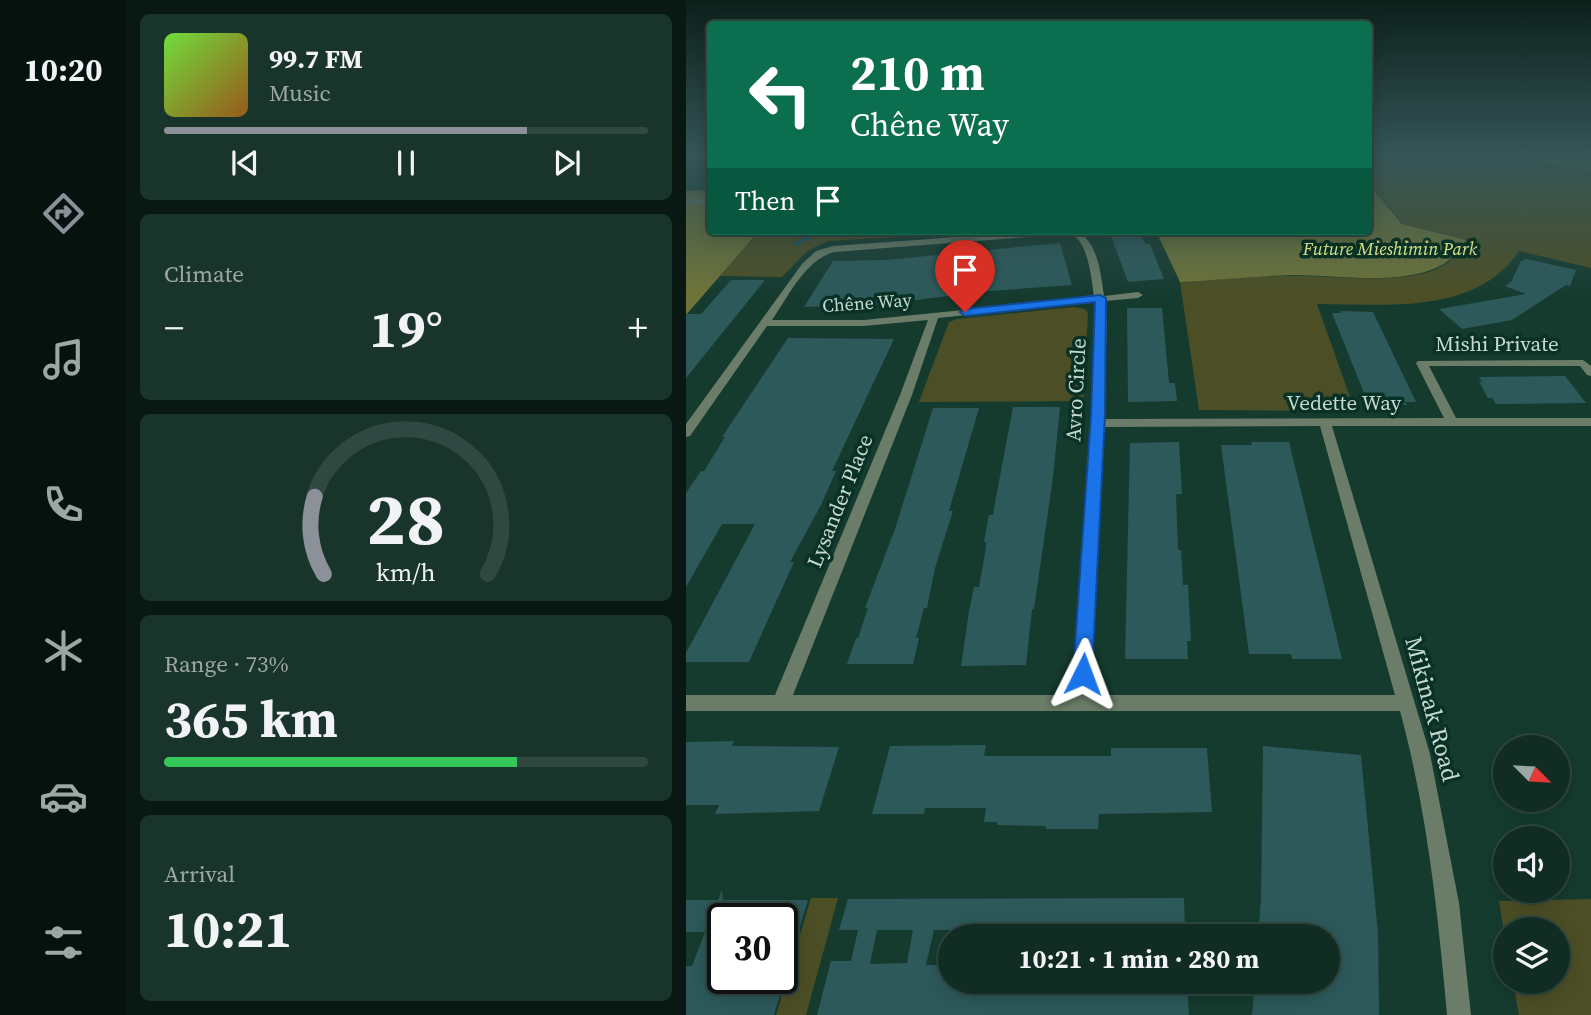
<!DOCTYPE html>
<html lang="en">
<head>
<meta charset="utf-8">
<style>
  body { margin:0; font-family:"Source Serif 4",serif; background:#19342b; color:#f1f3f6; height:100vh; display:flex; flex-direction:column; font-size:26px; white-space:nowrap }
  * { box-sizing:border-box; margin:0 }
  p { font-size:23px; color:#9ca7a6 }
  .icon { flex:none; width:38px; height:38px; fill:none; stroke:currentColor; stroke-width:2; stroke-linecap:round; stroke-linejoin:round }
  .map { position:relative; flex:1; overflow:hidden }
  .panel { display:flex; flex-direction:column; gap:14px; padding:14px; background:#091813; width:560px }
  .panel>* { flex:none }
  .hud { position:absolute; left:21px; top:21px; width:665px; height:214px; border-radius:7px; box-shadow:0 4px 18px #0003,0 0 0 2px #304841; background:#0b6e4f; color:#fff; overflow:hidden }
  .needle { width:46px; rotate:114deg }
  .fabs { position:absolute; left:807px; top:735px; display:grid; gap:14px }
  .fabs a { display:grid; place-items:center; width:77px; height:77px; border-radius:50%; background:#102c23; box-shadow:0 4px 18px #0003,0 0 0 2px #304841; font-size:35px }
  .speed { position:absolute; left:21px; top:903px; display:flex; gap:14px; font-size:35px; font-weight:700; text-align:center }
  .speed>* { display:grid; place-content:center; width:91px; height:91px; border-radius:50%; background:#102c23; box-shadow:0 4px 18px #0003,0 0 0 2px #304841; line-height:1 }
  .speed .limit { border:4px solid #111; border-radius:10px; background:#fff; color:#111 }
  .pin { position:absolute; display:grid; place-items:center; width:60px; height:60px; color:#fff; margin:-72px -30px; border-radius:50% 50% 50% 0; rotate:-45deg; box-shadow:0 0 7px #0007 }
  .pin .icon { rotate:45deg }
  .me { position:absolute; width:77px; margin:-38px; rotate:3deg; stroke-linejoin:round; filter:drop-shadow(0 0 5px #0008) }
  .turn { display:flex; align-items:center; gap:24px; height:147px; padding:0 28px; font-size:32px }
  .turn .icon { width:91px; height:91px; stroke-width:2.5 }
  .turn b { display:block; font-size:49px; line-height:60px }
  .then { display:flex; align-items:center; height:66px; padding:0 28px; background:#0003; gap:14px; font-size:26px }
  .big { font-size:52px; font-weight:700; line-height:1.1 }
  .panel .card { flex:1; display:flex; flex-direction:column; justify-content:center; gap:10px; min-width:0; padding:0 24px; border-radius:10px; background:#19342b }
  .panel .dial { align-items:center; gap:0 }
  .dial svg { height:182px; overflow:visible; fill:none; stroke:#304841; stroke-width:7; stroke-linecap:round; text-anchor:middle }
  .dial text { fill:#f1f3f6; stroke:none }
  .song { display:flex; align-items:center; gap:21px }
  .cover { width:84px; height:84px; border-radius:10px; background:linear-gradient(135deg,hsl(100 70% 55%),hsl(30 70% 35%)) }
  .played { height:7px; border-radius:4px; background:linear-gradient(90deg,#8c9099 75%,#304841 75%) }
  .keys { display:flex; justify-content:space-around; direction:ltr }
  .heat { display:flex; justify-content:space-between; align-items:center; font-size:38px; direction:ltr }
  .charge { height:10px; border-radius:5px; background:linear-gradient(90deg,#34c759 73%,#304841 0) }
  .trip { position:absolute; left:252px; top:924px; width:402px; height:70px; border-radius:35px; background:#102c23; box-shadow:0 4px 18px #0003,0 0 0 2px #304841; font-weight:700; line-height:70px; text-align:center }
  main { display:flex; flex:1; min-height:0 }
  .tabs { display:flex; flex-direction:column; width:126px; justify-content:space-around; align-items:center; background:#06120e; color:#9ca7a6 }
  .tabs .icon { width:49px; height:49px }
  .tabs .on { color:#8c9099 }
  .tabs b { font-size:32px; color:#f1f3f6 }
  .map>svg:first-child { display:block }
  .green { fill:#4c4f25 }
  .forest { fill:#6f7438 }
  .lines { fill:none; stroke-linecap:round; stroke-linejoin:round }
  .stream { stroke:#1c5569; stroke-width:3.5 }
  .building { fill:#2d595a; fill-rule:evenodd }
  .service { fill:#6b7d68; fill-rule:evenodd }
  .minor { fill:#6b7d68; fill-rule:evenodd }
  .route { fill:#1a73e8; stroke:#114b97; stroke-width:2 }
  .labels { text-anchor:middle; stroke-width:7; stroke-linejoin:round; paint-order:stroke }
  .far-park-label { font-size:18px; font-style:italic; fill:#d9e188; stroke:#093125 }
  .far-street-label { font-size:18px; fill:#c6dad2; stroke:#093125 }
  .street-label { font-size:21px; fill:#c6dad2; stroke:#093125 }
  .near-street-label { font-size:24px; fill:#c6dad2; stroke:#093125 }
</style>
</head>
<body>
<main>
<nav class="tabs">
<b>10:20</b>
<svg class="icon on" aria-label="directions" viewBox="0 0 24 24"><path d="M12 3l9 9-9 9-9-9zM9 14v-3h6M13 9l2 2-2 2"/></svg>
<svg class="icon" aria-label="music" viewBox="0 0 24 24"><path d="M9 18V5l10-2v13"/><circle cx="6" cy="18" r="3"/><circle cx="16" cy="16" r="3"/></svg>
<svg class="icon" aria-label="phone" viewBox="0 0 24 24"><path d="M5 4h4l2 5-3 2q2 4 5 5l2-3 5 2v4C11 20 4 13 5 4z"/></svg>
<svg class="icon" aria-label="climate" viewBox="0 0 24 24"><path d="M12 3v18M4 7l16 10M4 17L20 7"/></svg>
<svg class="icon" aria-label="car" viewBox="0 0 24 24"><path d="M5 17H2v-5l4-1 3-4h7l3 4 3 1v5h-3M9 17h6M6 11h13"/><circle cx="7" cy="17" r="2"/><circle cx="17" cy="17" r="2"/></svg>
<svg class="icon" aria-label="filters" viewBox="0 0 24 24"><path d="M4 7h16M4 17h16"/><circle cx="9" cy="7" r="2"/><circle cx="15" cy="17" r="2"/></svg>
</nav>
<section class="panel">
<div class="card">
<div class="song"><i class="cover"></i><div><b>99.7 FM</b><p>Music</p></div></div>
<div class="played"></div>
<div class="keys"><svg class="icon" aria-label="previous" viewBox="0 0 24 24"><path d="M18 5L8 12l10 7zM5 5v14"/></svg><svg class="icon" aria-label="pause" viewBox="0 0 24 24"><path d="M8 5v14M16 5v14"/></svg><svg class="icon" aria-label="next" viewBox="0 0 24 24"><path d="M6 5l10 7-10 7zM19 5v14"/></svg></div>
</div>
<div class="card"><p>Climate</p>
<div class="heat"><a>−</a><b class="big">19°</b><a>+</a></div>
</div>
<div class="card dial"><svg viewBox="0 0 100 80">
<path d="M14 69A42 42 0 1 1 86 69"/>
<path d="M14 69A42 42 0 0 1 10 35" stroke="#8c9099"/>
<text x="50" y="56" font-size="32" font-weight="700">28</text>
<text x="50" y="72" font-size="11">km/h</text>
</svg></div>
<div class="card"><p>Range · 73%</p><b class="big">365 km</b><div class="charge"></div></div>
<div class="card"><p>Arrival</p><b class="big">10:21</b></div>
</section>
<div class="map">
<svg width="905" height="1015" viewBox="0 0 905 1015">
  <rect width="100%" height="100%" fill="#153b2f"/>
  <path class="green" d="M683,155H905V268L833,251C790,316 698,304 631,304L669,411L513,410L494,282C531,280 569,276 606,276C648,275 719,286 755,267C767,261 773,250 780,240L717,224L683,183Z
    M73,231H318L142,241L121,251L96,277L34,276Z
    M387,307L399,309L402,313L397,401L233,402L263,322L271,319Z
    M125,898H152L120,1015H90Z
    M905,899V1015H833L827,982H872V929H819V937L813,901Z"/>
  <path class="forest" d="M844,155H905V170L849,161L843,158Z
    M683,184L716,224L780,240C773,250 765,261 754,266C715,286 651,275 608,275C570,276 532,280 494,282L470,231H682Z
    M24,190V231H73L0,315V191Z"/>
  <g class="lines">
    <path class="stream" d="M110,244L134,231"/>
  </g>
  <path class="building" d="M423,231H451L460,244H464L478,279L442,282Z
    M374,243L386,285L304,291L189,305L118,307L147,261L200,260Z
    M840,259L890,270L884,286L880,285L826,320L776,329L753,309L840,294L819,286L825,282L835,261Z
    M45,280H79L0,378V314H15Z
    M441,308H476L483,383H489L491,401L442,402Z
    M654,311L687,312L730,402H719L721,405L682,403L646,313H655Z
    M102,338L208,339L146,471H150L135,505L104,562H108L63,662H0V653L69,524H36L0,587V493L15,471H18L39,437H36Z
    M879,376L900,403L810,404L806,398H802L793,382H796L793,377Z
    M327,407H374L367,477L348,609H346L340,665L275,666L283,611L288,587H293L300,548V542H298L303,515H307L308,508Z
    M247,408H293L263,511H267L249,568L241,608H238L230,638H233L227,664H161L170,638H172L182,608H179L209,529Z
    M493,442L496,494H490L492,550H495L497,585H502L505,641H501L502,659H439L444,443Z
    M565,442H603L656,659H606L605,654H563L535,445H566Z
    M48,741L46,746L153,747L133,811L29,814L33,805H0V742Z
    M300,745L298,756H425V748H521L526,812L413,814L412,829H360V826L311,825V822H298L300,808H239L238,814H186L204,746Z
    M577,746L675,755L692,933L693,1015H566L569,982H642V936H572L575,900Z
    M36,890L37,900H122L100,973L96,972V919H37V943L30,962H37V978H99L88,1015H0V966H6L19,932H0V900H32Z
    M498,898L499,930H248L240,965H264V982H501L503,1015H131L145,961H165L172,930H153L162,899ZM191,930H227L221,963L184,964Z"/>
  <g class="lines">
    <path class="service" d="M0,158H24V160H0Z"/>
    <path class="minor" d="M0,199H24V203H0Z
      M351,231H389C412,239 415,275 418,296L452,292L457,295L452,298L419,301L421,325L417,419L758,418L730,363L732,361L897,360L905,366V376L901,375L894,366H743L770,418H905V426H646L744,754L773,903L785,1015H761C752,913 741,810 714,711H0V695H89L214,395L242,320L178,326H81L4,436L0,437V424L116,264L130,251L147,246ZM369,235C374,234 381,234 386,235C402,241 406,281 408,297L178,320H86C102,297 119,260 148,252ZM409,302L411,325L386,695H107L226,395L252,318ZM634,426L709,695H403L416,427Z"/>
  </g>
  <linearGradient id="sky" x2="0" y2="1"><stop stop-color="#0c201a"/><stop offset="0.52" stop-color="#355558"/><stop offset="1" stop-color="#355558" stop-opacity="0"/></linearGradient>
  <rect width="905" height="297" fill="url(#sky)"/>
  <path class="route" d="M414,295L420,298L419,415L406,674L404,680L397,683L390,680L387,674L405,415L409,302L279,316L274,312L279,309Z"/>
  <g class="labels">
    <g class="far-park-label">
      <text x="704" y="255">Future Mieshimin Park</text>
    </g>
    <g class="far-street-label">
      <text transform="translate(181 303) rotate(-4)" y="6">Chêne Way</text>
    </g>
    <g class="street-label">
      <text x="811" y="351">Mishi Private</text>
      <text transform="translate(390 390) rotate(-87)" y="7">Avro Circle</text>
      <text x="658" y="410">Vedette Way</text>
      <text transform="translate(154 501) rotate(-68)" y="7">Lysander Place</text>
    </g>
    <g class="near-street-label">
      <text transform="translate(746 709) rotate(75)" y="8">Mikinak Road</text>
    </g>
  </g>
</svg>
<div class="fabs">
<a><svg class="needle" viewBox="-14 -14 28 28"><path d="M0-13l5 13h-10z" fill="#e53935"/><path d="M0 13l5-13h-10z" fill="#9ca7a6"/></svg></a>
<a><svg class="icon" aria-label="sound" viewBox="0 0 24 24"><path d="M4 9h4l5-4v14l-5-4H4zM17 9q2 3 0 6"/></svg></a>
<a><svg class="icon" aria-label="layers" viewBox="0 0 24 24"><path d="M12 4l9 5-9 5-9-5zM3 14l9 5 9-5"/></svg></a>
</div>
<div class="speed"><div class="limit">30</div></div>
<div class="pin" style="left:279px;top:312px;background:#d93025"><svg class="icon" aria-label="arrive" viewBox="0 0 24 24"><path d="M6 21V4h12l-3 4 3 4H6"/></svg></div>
<svg class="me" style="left:397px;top:674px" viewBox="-20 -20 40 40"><path d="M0-17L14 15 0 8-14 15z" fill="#1a73e8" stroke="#fff" stroke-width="4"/></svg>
<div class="trip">10:21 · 1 min · 280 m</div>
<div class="hud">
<div class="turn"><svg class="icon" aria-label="left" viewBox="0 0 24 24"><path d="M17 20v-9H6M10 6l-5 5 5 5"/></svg><div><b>210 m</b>Chêne Way</div></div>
<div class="then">Then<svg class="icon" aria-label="arrive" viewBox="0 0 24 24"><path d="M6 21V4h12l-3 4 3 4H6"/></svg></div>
</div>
</div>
</main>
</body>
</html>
